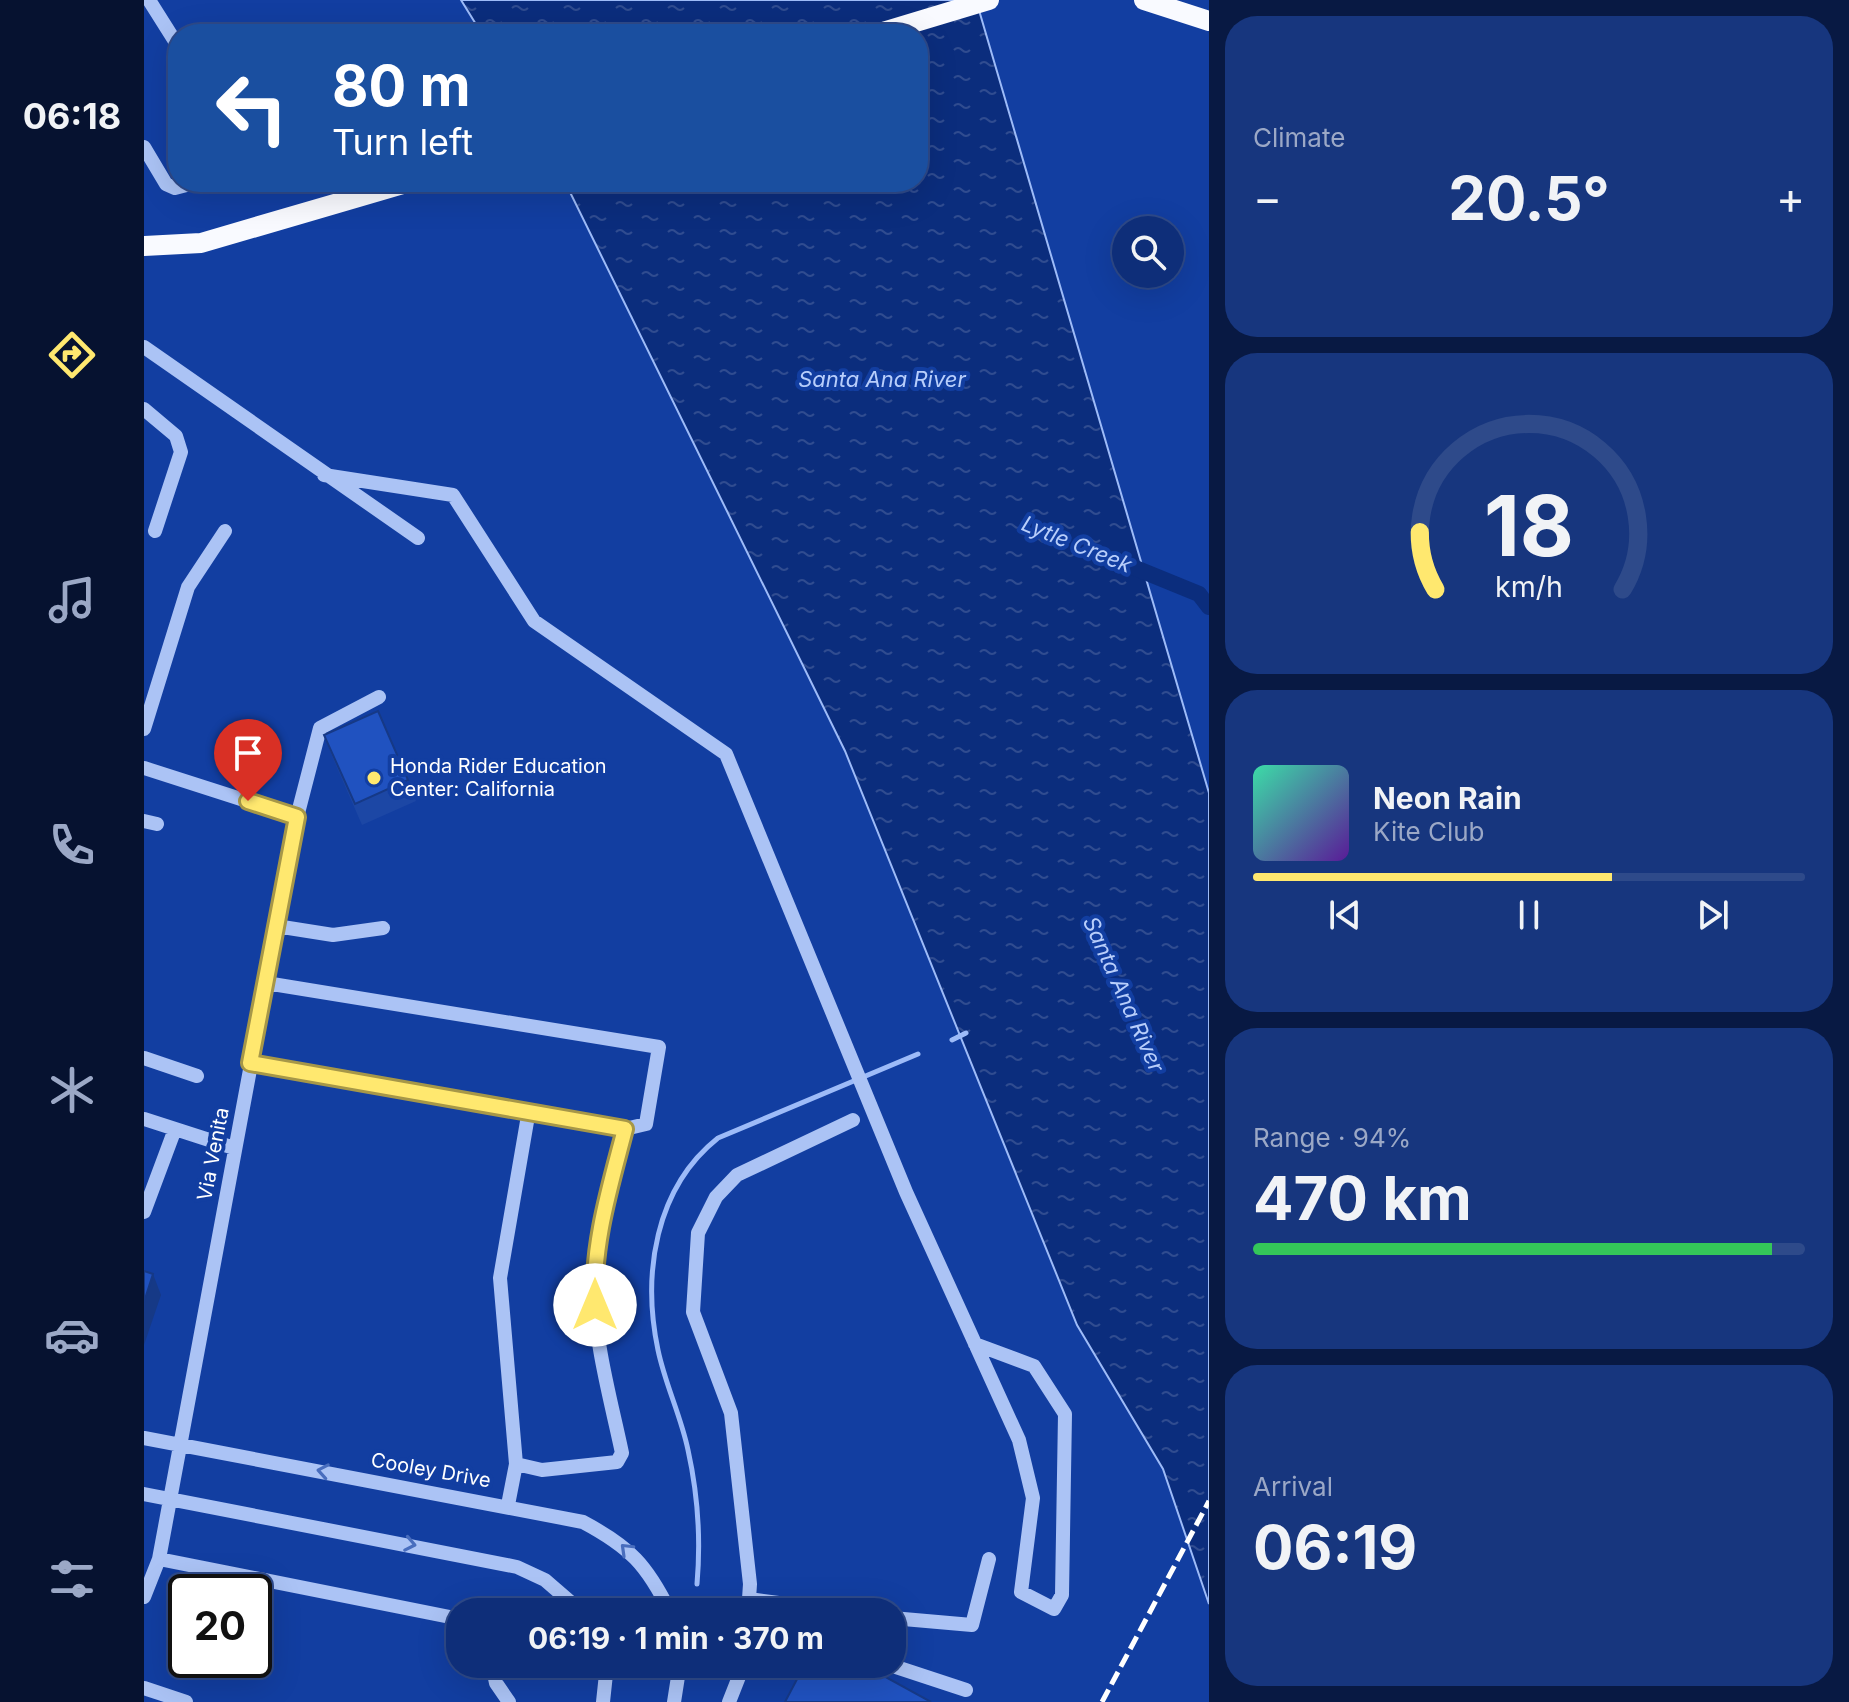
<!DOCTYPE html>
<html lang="en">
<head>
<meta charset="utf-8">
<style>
  body { margin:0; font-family:Inter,sans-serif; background:#17367e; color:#f1f3f6; height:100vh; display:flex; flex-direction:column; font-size:30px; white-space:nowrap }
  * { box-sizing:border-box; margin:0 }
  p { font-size:26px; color:#9ba8c6 }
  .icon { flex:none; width:44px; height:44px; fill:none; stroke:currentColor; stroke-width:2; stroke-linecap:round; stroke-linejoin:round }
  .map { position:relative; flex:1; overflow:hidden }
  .drawer { display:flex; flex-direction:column; gap:16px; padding:16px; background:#081943; width:640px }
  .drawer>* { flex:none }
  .guide { position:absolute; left:24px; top:24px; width:760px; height:168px; border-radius:32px; box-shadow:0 8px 32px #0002,0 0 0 2px #2e4a8a; background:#1a4fa0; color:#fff; overflow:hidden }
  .controls { position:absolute; left:968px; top:216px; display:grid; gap:16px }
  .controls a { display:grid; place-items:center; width:72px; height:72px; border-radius:50%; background:#0e2e79; box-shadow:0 8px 32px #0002,0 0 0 2px #2e4a8a; font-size:40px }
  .speed { position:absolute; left:24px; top:1574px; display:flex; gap:16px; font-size:40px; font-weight:700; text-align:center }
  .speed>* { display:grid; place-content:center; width:104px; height:104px; border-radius:50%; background:#0e2e79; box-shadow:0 8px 32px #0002,0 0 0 2px #2e4a8a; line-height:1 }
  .speed .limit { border:4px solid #111; border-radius:12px; background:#fff; color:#111 }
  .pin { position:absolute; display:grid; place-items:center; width:68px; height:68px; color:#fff; margin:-82px -34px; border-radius:50% 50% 50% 0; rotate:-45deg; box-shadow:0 0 8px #0007 }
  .pin .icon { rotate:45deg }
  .me { position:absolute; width:88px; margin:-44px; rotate:0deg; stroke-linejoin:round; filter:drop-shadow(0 0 6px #0008) }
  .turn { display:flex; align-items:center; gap:28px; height:168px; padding:0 32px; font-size:36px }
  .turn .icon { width:104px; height:104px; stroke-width:2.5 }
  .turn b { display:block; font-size:56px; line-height:68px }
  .big { font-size:60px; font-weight:700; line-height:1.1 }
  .drawer .card { flex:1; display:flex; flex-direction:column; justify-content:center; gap:12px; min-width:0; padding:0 28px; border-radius:32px; background:#17367e }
  .drawer .dial { align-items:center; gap:0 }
  .dial svg { height:208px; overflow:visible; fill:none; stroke:#2e4a8a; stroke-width:7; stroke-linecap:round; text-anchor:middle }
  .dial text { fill:#f1f3f6; stroke:none }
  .song { display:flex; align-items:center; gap:24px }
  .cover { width:96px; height:96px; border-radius:12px; background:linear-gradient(135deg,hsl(160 70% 55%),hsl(270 70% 35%)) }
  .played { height:8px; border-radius:4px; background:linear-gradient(90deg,#ffe86f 65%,#2e4a8a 65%) }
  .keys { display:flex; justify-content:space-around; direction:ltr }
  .heat { display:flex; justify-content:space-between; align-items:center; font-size:44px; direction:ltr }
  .charge { height:12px; border-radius:6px; background:linear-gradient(90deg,#34c759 94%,#2e4a8a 0) }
  .trip { position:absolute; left:302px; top:1598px; width:460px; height:80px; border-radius:32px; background:#0e2e79; box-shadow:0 8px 32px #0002,0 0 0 2px #2e4a8a; font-weight:700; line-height:80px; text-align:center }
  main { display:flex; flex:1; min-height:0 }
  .menu { display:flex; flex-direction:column; width:144px; justify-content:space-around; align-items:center; background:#061230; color:#9ba8c6 }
  .menu .icon { width:56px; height:56px }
  .menu .current { color:#ffe86f }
  .menu b { font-size:36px; color:#f1f3f6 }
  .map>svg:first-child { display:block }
  .water { fill:url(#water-ripples); stroke:#9dbbf8; stroke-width:2 }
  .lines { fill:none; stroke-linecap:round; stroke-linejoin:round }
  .stream { stroke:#9dbbf8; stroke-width:5 }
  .canal { stroke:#0b2d7d; stroke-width:16 }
  .minor { stroke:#abc3f5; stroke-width:14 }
  .major { stroke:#f9faff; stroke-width:20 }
  .rail { stroke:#fff; stroke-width:5; stroke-dasharray:14 6; stroke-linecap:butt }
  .wall { fill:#1c47a5 }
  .shaded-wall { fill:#163986 }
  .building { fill:#2052c0; stroke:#163986; stroke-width:2 }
  .oneway { stroke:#486dbe }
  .route-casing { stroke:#a69748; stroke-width:20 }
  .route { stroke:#ffe86f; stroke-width:14 }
  .poi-dot { fill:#ffe86f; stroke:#123ea1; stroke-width:3 }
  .labels { text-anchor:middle; stroke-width:8; stroke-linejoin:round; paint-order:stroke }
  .poi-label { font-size:20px; fill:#fff; stroke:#123ea1; text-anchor:start }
  .street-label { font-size:20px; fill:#fff; stroke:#123ea1 }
  .water-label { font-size:22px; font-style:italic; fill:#b8cefb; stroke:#123ea1 }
</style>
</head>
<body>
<main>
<nav class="menu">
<b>06:18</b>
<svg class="icon current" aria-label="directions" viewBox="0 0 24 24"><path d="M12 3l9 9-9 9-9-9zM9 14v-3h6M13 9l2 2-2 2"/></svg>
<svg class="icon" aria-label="music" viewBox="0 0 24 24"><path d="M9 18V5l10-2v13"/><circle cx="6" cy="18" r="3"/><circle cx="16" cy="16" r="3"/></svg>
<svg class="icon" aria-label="phone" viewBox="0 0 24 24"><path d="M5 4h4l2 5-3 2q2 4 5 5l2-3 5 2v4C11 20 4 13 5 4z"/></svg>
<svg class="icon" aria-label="climate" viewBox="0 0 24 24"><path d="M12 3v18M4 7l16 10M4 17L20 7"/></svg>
<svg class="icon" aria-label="car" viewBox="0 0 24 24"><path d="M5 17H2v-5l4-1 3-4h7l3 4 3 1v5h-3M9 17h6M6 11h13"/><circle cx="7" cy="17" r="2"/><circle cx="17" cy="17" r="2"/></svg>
<svg class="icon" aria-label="filters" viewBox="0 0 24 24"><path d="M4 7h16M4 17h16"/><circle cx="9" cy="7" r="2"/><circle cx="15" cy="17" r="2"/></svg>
</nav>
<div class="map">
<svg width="1065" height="1702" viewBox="0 0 1065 1702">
  <defs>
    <pattern id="water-ripples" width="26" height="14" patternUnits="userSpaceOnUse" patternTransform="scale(2)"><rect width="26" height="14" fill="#0b2d7d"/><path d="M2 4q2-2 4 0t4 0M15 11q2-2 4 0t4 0" fill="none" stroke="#304c90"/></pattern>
  </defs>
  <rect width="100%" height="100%" fill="#123ea1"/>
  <path class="water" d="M317,0H832L1065,793V1604L1019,1469L933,1325L701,751L421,182H774V34H338Z"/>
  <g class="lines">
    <path class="stream" d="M808,1040L822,1033
      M553,1584C557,1538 554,1495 544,1450C537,1416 521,1384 514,1350C498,1274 511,1188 574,1138L774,1054"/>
    <path class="canal" d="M979,563L1055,594L1065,607"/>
    <path class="minor" d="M5,0L34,46
      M0,147L22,184L31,188L54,182
      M0,347L274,538
      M0,409L32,436L37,452L11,531
      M180,475L309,495L390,621L582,754L762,1192L875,1440L889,1498L877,1592L910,1609L918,1595L921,1414L890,1366L831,1344
      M0,729L44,587L81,531
      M0,768L153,817
      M0,821L13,824
      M132,926L189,935L239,928
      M122,983L515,1047L502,1124L481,1129C468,1177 451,1228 450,1279C449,1338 466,1396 478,1453L473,1462L398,1470L372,1464L364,1505
      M0,1058L53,1076
      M106,1063L481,1129
      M0,1119L90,1148
      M0,1212L31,1129
      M0,1438L439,1522C486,1547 503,1565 526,1612
      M372,1464L356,1278L385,1110
      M0,1494L373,1567L401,1580L438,1612
      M15,1559L316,1619
      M0,1597L15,1559L153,817L176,728L235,697
      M605,1599L704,1612
      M590,1612L605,1599L606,1584L587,1413L549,1312L554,1233L572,1197L593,1175L709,1120
      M748,1618L828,1625L845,1559
      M348,1664L352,1683L365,1702
      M743,1664L822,1690
      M0,1688L42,1702
      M459,1702L462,1674L459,1664
      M530,1702L536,1664
      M585,1702L600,1664"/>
    <path class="major" d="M1000,0L1065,21
      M732,34L845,0
      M0,246L57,243L266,182"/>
    <path class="rail" d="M958,1702L1065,1501"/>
  </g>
  <path class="wall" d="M180,735L264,780L272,801L218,825L188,756Z"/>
  <path class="shaded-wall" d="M9,1274L17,1295L0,1345V1302Z"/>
  <path class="building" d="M234,711L264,780L211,804L180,735Z
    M0,1271L9,1274L0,1302Z
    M661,1664H718L787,1702H641Z"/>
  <defs><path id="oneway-chevron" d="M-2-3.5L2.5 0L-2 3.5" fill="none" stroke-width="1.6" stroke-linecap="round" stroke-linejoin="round" transform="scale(2)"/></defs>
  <g class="oneway">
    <use href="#oneway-chevron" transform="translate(179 1471) rotate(-170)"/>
    <use href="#oneway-chevron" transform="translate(266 1544) rotate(11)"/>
    <use href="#oneway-chevron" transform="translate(482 1549) rotate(-136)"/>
  </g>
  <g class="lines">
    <g class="route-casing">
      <path id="route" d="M104,801L153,817L106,1063L481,1129C466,1187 448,1244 451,1305"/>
    </g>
    <use href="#route" class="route"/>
  </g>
  <circle class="poi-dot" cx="230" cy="778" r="8"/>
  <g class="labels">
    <g class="poi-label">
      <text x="246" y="773">Honda Rider Education<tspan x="246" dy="23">Center: California</tspan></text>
    </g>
    <g class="street-label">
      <text transform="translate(69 1154) rotate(-79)" y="7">Via Venita</text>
      <text transform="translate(287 1470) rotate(10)" y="7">Cooley Drive</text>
    </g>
    <g class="water-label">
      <text x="738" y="387">Santa Ana River</text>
      <text transform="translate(933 544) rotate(22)" y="8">Lytle Creek</text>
      <text transform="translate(980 994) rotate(66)" y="8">Santa Ana River</text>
    </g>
  </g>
</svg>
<div class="controls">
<a><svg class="icon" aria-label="search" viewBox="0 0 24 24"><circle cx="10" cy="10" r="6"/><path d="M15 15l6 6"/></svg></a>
</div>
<div class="speed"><div class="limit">20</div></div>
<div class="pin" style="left:104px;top:801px;background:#d93025"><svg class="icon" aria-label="arrive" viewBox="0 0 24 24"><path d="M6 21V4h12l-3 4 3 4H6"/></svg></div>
<svg class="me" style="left:451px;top:1305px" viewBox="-20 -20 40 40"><circle r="19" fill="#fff"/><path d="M0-13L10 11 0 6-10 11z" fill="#ffe86f"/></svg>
<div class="trip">06:19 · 1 min · 370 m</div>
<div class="guide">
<div class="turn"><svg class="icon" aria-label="left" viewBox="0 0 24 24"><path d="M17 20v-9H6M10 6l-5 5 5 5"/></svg><div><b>80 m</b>Turn left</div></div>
</div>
</div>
<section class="drawer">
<div class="card"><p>Climate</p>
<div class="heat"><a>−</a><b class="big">20.5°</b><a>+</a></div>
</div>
<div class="card dial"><svg viewBox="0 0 100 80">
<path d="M14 69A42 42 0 1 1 86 69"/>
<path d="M14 69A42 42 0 0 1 8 47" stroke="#ffe86f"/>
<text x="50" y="56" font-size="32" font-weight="700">18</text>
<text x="50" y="72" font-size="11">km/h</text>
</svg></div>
<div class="card">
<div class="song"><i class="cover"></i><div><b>Neon Rain</b><p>Kite Club</p></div></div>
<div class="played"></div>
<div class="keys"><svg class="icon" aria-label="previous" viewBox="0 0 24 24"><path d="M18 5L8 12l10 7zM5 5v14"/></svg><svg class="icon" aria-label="pause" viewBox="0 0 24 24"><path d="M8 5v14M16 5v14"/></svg><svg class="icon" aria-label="next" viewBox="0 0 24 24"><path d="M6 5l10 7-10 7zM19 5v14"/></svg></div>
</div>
<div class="card"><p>Range · 94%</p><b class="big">470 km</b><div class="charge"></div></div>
<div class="card"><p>Arrival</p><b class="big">06:19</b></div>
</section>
</main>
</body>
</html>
